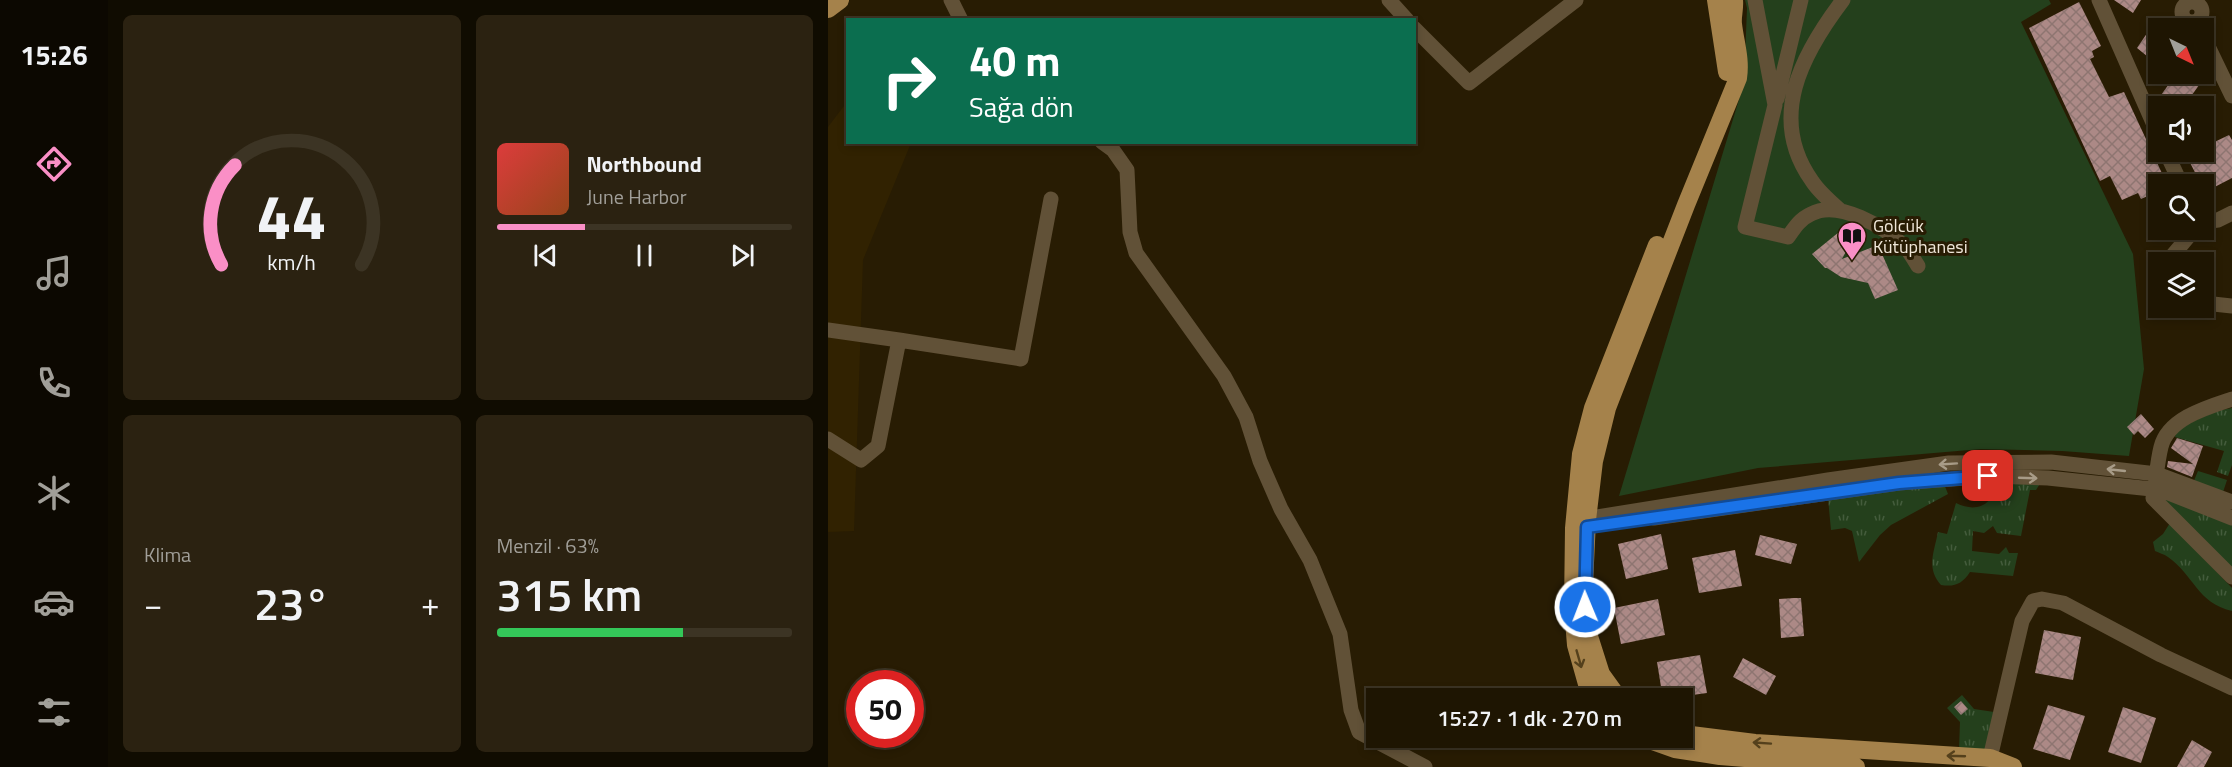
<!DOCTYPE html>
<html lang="tr">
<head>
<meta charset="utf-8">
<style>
  body { margin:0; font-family:"Titillium Web",sans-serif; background:#2b2211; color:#f1f3f6; height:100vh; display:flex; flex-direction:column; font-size:22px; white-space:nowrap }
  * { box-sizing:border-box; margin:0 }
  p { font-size:20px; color:#a19f99 }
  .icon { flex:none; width:33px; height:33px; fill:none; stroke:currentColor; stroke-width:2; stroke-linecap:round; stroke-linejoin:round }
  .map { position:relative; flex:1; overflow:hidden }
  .side { display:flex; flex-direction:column; gap:15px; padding:15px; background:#100c01; width:720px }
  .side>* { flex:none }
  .guide { position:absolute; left:18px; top:18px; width:570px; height:126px; border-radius:0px; box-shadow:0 3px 9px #0003,0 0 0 2px #3c3424; background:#0b6e4f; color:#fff; overflow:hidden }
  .needle { width:39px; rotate:137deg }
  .buttons { position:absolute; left:1320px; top:18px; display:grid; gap:12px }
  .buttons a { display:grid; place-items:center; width:66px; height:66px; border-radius:0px; background:#1e1502; box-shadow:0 3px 9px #0003,0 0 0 2px #3c3424; font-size:30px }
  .speed { position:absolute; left:18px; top:670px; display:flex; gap:12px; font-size:30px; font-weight:700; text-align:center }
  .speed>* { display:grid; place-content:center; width:78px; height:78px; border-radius:50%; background:#1e1502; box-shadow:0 3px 9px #0003,0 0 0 2px #3c3424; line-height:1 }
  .speed .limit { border:9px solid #d22; background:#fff; color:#111 }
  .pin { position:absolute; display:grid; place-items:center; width:51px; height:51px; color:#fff; margin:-26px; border-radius:12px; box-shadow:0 3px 9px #0006 }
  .me { position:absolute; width:66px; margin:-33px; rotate:359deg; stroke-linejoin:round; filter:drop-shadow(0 0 4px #0008) }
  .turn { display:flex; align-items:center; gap:21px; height:126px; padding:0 24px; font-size:27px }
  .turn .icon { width:78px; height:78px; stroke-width:2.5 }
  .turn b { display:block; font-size:42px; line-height:51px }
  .big { font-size:45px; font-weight:600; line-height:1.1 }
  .side .card { flex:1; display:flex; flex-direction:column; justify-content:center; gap:9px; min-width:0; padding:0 21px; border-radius:9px; background:#2b2211 }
  .side .dial { align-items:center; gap:0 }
  .dial svg { height:156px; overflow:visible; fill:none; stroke:#3c3424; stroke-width:7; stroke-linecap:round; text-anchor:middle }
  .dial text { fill:#f1f3f6; stroke:none }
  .song { display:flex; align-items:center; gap:18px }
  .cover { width:72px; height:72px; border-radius:9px; background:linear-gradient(135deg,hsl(0 70% 55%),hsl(20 70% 35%)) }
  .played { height:6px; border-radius:3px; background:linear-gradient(90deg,#fa8fc6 30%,#3c3424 30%) }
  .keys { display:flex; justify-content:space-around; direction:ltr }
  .heat { display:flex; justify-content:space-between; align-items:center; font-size:33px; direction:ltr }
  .charge { height:9px; border-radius:4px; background:linear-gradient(90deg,#34c759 63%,#3c3424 0) }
  .side .tiles { flex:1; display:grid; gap:15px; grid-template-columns:repeat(2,1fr) }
  .trip { position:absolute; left:538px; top:688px; width:327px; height:60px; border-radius:0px; background:#1e1502; box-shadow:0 3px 9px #0003,0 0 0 2px #3c3424; font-weight:600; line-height:60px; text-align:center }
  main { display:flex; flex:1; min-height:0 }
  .tabs { display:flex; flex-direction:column; width:108px; justify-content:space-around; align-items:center; background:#0c0801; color:#a19f99 }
  .tabs .icon { width:42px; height:42px }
  .tabs .selected { color:#fa8fc6 }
  .tabs b { font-size:27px; color:#f1f3f6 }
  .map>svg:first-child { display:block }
  .built { fill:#312201 }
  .grass { fill:url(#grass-tufts) }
  .park { fill:#24401c }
  .building { fill:url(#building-cross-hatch) }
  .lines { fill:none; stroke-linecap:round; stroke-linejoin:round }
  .minor { stroke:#615137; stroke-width:15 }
  .major { stroke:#a5824b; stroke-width:18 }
  .oneway { stroke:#a89c88 }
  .oneway2 { stroke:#54401c }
  .route-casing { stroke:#114b97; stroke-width:15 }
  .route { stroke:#1a73e8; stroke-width:10 }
  .labels { text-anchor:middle; stroke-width:6; stroke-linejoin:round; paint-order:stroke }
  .poi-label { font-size:18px; fill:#f0e7d9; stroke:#281c03; text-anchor:start }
</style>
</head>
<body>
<main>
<nav class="tabs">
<b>15:26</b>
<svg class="icon selected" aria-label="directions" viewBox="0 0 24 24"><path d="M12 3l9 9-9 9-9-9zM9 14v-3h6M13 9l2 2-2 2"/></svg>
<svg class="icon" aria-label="music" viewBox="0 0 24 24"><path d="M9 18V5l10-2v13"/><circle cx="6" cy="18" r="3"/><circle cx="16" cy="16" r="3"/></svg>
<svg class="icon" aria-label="phone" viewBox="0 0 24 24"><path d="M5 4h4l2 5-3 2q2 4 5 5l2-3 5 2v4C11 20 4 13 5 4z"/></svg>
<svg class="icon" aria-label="climate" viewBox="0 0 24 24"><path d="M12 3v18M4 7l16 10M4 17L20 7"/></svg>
<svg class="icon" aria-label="car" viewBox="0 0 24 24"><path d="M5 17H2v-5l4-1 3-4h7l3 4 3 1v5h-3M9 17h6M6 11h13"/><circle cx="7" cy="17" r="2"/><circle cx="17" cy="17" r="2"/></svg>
<svg class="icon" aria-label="filters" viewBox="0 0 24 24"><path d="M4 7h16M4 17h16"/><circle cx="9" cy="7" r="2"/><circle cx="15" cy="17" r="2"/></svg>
</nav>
<section class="side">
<div class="tiles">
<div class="card dial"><svg viewBox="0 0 100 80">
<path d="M14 69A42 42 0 1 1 86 69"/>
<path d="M14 69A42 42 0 0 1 21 18" stroke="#fa8fc6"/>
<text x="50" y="56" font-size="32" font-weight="700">44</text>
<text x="50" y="72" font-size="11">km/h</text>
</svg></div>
<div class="card">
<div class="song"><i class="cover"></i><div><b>Northbound</b><p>June Harbor</p></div></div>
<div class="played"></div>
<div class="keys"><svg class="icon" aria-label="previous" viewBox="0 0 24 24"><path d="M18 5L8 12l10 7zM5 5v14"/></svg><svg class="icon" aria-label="pause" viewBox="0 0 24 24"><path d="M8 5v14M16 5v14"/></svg><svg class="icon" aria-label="next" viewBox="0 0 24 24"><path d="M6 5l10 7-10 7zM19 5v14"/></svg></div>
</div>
<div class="card"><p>Klima</p>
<div class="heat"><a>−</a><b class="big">23°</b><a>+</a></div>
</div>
<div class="card"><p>Menzil · 63%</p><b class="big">315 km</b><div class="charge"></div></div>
</div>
</section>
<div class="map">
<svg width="1404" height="767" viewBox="0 0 1404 767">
  <defs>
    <pattern id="grass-tufts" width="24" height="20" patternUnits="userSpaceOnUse" patternTransform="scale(1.5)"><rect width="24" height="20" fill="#24401c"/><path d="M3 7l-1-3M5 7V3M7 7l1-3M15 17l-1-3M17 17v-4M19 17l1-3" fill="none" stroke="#445c3c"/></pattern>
    <pattern id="building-cross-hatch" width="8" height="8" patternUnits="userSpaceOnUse" patternTransform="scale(1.5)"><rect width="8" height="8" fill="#ac8986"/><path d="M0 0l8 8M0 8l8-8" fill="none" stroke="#8e7571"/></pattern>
  </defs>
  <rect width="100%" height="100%" fill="#281c03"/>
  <path class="built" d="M19,102L20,142L83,143L35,260L26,531L0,532V127Z"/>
  <path class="grass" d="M1404,408V465L1400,476L1389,472L1396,451L1347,437L1349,429L1388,411Z
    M1370,471L1399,480L1395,492L1365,483Z
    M1169,481L1213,482L1208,490H1202L1193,536L1169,533L1165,526L1156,533L1145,531L1144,551L1171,554L1178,547L1181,553H1190L1185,576L1142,572C1134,584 1127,587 1113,585C1098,568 1106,553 1110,532L1119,534L1128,503C1148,513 1166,506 1169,481Z
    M1116,484L1120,494L1063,525L1052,535L1031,562L1024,531L1017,528L1003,530L1000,498Z
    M1334,493L1404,523V569L1330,499Z
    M1342,523L1404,588V611C1369,603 1366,575 1340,557C1336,554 1331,553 1327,551L1325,542L1335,534Z
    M1134,695L1146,709L1166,712L1157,752L1131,750L1132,722L1119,708Z"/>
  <path class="park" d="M917,0H1221L1223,4L1193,22L1305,254L1316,369L1301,456L1234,451L1153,449L930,468L791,496L916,83L919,8Z"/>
  <path class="building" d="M1286,0H1313L1305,13Z
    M1251,2L1273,46L1264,51L1266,57L1262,59L1281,97L1296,92L1339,184H1330V195L1324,198L1322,195L1313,199L1310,193L1294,200L1282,176L1272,181L1201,28Z
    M1330,17V65L1309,48Z
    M1348,74H1362L1374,81L1356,106H1344L1331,98Z
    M1401,135L1404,140V178L1377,192L1376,184H1373L1358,155L1366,152H1376V147Z
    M1011,232L1022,244L1014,259L1050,245L1070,290L1047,299L1040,283L1013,277L999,268H997L984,254Z
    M1313,414L1326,429L1317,438L1310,431L1306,435L1299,427Z
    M1349,438L1375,446L1364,477L1339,467L1340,461L1365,464L1343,448Z
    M833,534L840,569L798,579L790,544Z
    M932,535L969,544L963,564L927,555Z
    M907,550L914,586L871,593L864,558Z
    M966,598H973L976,636L953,638L951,599Z
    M830,599L837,635L793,644L786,608Z
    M1216,630L1253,637L1245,680L1207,673Z
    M872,655L879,693L835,699L829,662Z
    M915,658L948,676L938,695L905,677Z
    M1133,701L1140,709L1133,715L1126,707Z
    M1220,705L1257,716L1242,760L1205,749Z
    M1295,707L1328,718L1313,763L1280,752Z
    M1364,740L1384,752L1376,767H1349Z"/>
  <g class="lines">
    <path class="minor" d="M123,0L133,20
      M561,0L579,20
      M927,0L947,105L917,227L960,237C967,227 972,219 983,214C1010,199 1057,227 1077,247C1082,252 1086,260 1090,266
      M1271,0L1330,134
      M1354 12a10 10 0 1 1 20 0a10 10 0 1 1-20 0Z
      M586,28L641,83L748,0
      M1376,38L1404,96
      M949,99L973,0
      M274,142L285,150L299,170L302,232L308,253L396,376L418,417L432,461L453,509L482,560L512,634L523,710L531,732L597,767
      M1338,152L1353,184
      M1013,211C1003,202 991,192 984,181C939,118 974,54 1015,0
      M1376,222L1390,220L1404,213
      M1339,262L1366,230
      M1376,303L1404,306
      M0,330L71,340L50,446L33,460L0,439
      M71,340L193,359L223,199
      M1404,399C1380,407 1340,418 1333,447C1329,463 1328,481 1325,498L1404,577
      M826,518L1071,483L1164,476L1220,478L1333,490L1404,518
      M750,520L1000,480L1121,463L1223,462L1329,474L1404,502
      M1162,758L1194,621L1205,601L1214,599L1235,603L1333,655L1404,688"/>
    <path class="major" d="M888,0L899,72
      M0,9L12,0
      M771,699L759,684L748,645L745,608L746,528L753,454L765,408L829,245
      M791,699L773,674L759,630L756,584L759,520L766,461L779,408L858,205L910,78C913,59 907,42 905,24C904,16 907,9 906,0
      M855,734L927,743L1162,758L1185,767
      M816,738L847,749L892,756L1028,767"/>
  </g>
  <defs><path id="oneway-shaft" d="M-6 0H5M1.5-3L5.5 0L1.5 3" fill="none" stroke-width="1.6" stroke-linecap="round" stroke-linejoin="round" transform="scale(1.5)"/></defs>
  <g class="oneway">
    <use href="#oneway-shaft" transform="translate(1120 464) rotate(176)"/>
    <use href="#oneway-shaft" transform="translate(1288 470) rotate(-174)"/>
    <use href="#oneway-shaft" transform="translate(1200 478) rotate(2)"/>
  </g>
  <g class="oneway2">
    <use href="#oneway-shaft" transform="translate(751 659) rotate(74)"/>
    <use href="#oneway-shaft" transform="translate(934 743) rotate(-176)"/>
    <use href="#oneway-shaft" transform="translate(1128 756) rotate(-178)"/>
  </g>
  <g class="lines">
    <g class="route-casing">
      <path id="route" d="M757,607L759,527L1071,483L1160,476"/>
    </g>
    <use href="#route" class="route"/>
  </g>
  <defs>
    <g id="library-pin" transform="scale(1.5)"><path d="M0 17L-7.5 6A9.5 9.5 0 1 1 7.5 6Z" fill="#fa8fc6" stroke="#281c03"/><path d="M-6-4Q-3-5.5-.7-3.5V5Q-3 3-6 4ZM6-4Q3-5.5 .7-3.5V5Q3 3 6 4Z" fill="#111"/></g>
  </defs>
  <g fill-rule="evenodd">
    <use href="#library-pin" x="1024" y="236"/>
  </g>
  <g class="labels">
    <g class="poi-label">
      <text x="1045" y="232">Gölcük<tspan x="1045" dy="21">Kütüphanesi</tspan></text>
    </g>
  </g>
</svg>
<div class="buttons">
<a><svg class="needle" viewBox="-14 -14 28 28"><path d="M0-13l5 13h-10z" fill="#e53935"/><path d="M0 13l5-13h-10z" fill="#a19f99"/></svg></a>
<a><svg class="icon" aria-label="sound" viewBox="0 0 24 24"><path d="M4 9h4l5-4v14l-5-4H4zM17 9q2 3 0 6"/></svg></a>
<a><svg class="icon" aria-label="search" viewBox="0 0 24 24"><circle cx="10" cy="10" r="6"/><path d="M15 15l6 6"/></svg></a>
<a><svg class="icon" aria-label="layers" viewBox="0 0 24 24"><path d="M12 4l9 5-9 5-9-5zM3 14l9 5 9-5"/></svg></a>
</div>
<div class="speed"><div class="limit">50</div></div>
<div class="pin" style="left:1160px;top:476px;background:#d93025"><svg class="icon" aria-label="arrive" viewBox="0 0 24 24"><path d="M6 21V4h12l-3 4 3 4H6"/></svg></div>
<svg class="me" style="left:757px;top:607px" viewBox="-20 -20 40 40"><circle r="17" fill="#1a73e8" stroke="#fff" stroke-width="3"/><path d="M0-11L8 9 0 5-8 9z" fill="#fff"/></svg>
<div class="trip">15:27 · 1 dk · 270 m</div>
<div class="guide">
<div class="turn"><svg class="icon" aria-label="right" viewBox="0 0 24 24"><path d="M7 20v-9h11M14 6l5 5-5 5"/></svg><div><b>40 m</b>Sağa dön</div></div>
</div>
</div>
</main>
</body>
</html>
